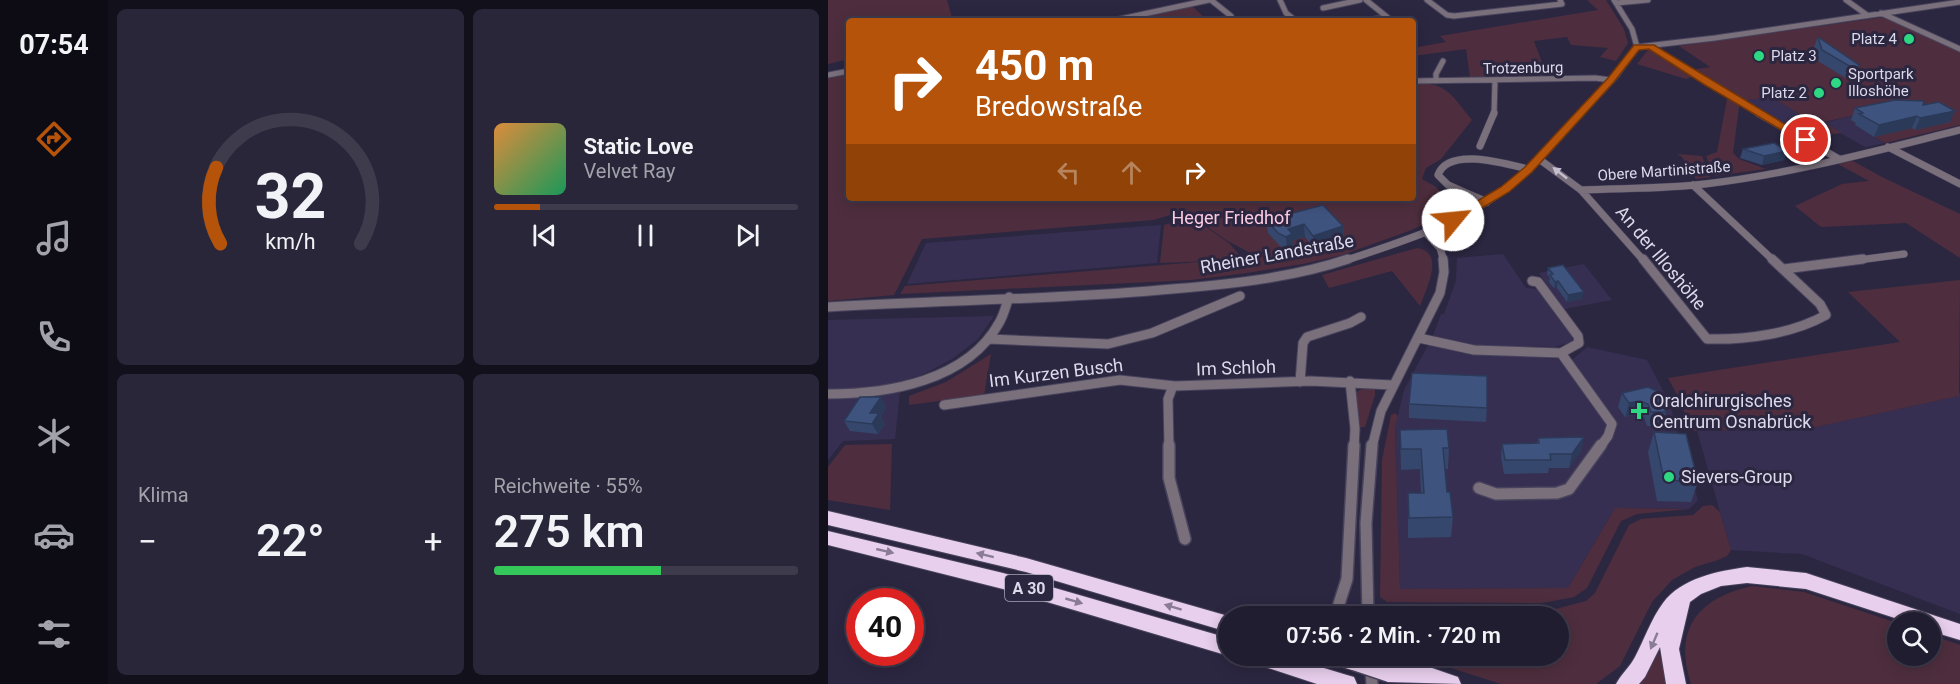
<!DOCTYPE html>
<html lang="de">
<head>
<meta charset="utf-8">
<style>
  body { margin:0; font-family:Roboto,sans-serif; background:#292639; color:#f1f3f6; height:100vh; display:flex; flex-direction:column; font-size:22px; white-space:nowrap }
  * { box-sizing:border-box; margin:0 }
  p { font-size:20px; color:#a2a2ab }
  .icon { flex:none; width:33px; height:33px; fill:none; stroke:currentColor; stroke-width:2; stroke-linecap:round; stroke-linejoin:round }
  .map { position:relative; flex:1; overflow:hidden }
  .details { display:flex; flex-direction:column; gap:9px; padding:9px; background:#12101b; width:720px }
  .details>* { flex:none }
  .guide { position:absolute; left:18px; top:18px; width:570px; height:183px; border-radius:6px; box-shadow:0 3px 15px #0003,0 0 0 2px #3e3b4d; background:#b45309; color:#fff; overflow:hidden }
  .buttons { position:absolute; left:1059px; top:612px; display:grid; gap:12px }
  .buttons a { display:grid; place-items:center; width:54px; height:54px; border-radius:50%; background:#211d31; box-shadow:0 3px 15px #0003,0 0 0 2px #3e3b4d; font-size:30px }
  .speed { position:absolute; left:18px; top:588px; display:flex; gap:12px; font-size:30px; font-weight:700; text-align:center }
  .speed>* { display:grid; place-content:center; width:78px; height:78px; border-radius:50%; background:#211d31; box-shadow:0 3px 15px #0003,0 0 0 2px #3e3b4d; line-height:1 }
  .speed .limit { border:9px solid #d22; background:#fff; color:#111 }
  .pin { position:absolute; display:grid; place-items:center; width:51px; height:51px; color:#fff; margin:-26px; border:3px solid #fff; border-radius:50%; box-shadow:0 2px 6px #0007 }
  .me { position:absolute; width:66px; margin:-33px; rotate:62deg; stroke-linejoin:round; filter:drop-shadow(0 0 4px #0008) }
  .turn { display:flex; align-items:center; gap:21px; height:126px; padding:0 30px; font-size:27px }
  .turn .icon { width:78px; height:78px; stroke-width:2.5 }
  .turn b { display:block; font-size:42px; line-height:51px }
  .lanes { display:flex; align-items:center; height:57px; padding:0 30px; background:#0003; justify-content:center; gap:30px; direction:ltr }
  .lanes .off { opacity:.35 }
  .big { font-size:45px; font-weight:600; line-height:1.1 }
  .details .tile { flex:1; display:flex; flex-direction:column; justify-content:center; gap:9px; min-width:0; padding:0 21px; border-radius:9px; background:#292639 }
  .details .dial { align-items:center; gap:0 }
  .dial svg { height:156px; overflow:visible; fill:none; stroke:#3e3b4d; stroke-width:7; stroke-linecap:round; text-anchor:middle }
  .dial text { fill:#f1f3f6; stroke:none }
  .song { display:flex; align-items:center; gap:18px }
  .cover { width:72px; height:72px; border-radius:9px; background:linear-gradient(135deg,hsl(30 70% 55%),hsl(150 70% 35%)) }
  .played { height:6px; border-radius:3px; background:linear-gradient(90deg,#b45309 15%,#3e3b4d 15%) }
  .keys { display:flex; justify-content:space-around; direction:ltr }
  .heat { display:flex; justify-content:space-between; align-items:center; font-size:33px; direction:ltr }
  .charge { height:9px; border-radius:4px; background:linear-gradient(90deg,#34c759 55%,#3e3b4d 0) }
  .details .tiles { flex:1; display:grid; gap:9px; grid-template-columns:repeat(2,1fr) }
  .trip { position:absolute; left:390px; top:606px; width:351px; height:60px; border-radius:30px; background:#211d31; box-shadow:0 3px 15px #0003,0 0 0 2px #3e3b4d; font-weight:600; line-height:60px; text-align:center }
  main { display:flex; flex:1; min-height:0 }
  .dock { display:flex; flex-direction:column; width:108px; justify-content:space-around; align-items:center; background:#0d0c14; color:#a2a2ab }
  .dock .icon { width:42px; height:42px }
  .dock .current { color:#b45309 }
  .dock b { font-size:27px; color:#f1f3f6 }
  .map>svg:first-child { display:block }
  .built { fill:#372f51 }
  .green { fill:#4e2e3e }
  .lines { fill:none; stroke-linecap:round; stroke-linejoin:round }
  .minor-far3-casing { stroke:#48435c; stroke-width:7 }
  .minor-far2-casing { stroke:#48435c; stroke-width:8 }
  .minor-far1-casing { stroke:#48435c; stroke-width:11 }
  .minor-casing { stroke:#48435c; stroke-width:14 }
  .highway-casing { stroke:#48435c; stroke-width:2 }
  .minor-far3 { stroke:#7a707c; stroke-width:5 }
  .minor-far2 { stroke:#7a707c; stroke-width:7 }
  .minor-far1 { stroke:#7a707c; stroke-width:9 }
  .minor { stroke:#7a707c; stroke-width:11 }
  .highway { fill:#e8cfed; fill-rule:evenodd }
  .highway-bridge-casing { stroke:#48435c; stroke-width:20; stroke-linecap:butt }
  .highway-bridge { stroke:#e8cfed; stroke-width:17 }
  .wall { fill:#36476d }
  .shaded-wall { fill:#2c3a59 }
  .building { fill:#3f537f; stroke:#2c3a59; stroke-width:1.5 }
  .oneway { fill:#c4bfcf }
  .oneway2 { fill:#8a7b97 }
  .route { fill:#b45309; stroke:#753606; stroke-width:1.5 }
  .poi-dot { fill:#2ed883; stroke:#2c2741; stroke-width:2 }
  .labels { text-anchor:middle; stroke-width:6; stroke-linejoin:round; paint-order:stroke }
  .far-poi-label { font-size:15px; fill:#dcd9eb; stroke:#2c2741; text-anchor:end }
  .far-street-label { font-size:15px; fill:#dcd9eb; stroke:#2c2741 }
  .shield { fill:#2c2741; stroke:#a7a4b8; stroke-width:1.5 }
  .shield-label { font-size:16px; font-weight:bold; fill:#dcd9eb }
  .park-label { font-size:18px; fill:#fdcae3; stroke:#2c2741 }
  .street-label { font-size:18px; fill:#dcd9eb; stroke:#2c2741 }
  .poi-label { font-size:18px; fill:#dcd9eb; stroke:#2c2741; text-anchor:start }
</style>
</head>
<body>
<main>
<nav class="dock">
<b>07:54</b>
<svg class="icon current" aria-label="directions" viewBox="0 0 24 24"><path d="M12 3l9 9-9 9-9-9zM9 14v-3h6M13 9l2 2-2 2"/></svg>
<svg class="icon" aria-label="music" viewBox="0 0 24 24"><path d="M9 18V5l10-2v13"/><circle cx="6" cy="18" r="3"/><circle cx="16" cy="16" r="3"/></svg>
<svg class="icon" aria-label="phone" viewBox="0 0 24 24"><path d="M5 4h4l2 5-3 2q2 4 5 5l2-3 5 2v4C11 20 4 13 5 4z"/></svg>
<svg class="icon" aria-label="climate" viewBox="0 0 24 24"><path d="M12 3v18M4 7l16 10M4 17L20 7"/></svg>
<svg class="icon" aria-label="car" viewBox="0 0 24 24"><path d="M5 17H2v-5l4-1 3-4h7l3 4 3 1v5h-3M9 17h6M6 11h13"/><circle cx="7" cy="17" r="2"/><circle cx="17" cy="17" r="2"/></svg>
<svg class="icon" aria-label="filters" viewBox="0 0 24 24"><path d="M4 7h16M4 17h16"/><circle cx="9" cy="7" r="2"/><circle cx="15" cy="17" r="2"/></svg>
</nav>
<section class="details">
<div class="tiles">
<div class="tile dial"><svg viewBox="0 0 100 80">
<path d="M14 69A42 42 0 1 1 86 69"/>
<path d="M14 69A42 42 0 0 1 12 30" stroke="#b45309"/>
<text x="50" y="56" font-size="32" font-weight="700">32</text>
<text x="50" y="72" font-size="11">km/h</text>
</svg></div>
<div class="tile">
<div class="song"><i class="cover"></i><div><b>Static Love</b><p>Velvet Ray</p></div></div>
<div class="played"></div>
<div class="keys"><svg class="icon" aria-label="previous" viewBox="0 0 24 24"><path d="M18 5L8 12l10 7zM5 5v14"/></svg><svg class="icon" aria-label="pause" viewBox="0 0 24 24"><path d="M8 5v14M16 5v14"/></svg><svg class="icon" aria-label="next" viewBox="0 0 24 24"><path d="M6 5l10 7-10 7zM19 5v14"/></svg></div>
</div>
<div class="tile"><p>Klima</p>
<div class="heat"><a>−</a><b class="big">22°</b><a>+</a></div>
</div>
<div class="tile"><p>Reichweite · 55%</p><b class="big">275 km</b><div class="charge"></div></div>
</div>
</section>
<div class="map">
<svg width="1132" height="684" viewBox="0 0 1132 684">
  <rect width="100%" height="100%" fill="#2c2741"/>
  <path class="built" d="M943,97L1005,134L977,138L913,101Z
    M1036,113L1028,126L1057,143L1037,147L995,123Z
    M333,225L329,263L79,284L98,243Z
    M675,254L698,288L710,289L744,336V342L726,347L702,346V357L744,360L759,347L819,360L841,402L870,500L861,509L787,508L740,588L572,589L567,428L576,390L604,338L613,314H616L628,281L629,258Z
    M756,264L784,300L736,309L711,273Z
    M166,316L150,339L124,359L98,373L73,382L67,439L15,441L0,460V320Z
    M1132,392V614L974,554L903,550L869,431L979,429L1130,396Z"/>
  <path class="green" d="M0,0H119L125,21H21V59L0,64Z
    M759,0H778L796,29L800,43L788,61L772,57L780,48L743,45L739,37L706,41L719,76L642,77L638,49L585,56V48L618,42L612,36L770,10Z
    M363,5L380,21H291Z
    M1057,17L1132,51V125L1057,143L1027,125L1029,124L1023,120L1036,113L996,122L1014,133L1005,134L943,97L913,101L862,70L882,67L851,46Z
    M825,49L866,76L858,79L809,64L820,50Z
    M21,72V198H585V83C621,83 623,95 644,120L613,159L598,168L594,179L608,187L628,210L581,231L514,255L475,264L419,273L363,280L72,294L77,286L383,261L332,263L336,225L364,217L402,244L415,259L432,258L398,240L357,211L325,220L94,239L66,295L0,301V76Z
    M899,99L911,104V107L905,153L911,159L938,169L886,176L878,156L889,152Z
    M849,154L874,156L882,177L868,179L854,157Z
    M1023,160L1056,178L1132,214V258L1078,223L993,227L967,206L1014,184L1041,181L1008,163Z
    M589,248C618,252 598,289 592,306L564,271L501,288L494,275Z
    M1132,280L1131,396L979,429L862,431L853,402L840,378L1072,342L1020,292Z
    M163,354L156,395L81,405V396L118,382Z
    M537,387L547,390V395L537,427H532L527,393Z
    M567,413L570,416L567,428L572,589L740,588L787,508L861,509L809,514L793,521L759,588L746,597L714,603L559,602L552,597L554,460L563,415Z
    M64,444L62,510L0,500V467L17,445Z
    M884,505L892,512L903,550L899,556L890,560L867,567L844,580L824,602L792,666L768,684H673L595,659L594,656H730V616H553L560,611L716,612L758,601L767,593L801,525L813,519L865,515L875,506Z
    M924,586L976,592L1069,623L1070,656H1102L1103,635L1132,645V684H863C845,629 870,598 924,586Z
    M831,651L839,684H811Z"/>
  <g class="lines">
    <g class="minor-far3-casing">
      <path id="minor-far3" d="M383,0L403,16
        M452,0L458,13L468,21
        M538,0L564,21
        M599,0L619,15L626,16L734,4L732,0
        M1018,0L1039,15
        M788,3L820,0
        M495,8L532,0
        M1053,13L1132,49
        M283,21L381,0
        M536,21L559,17
        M809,47L887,38L1132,2
        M823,47L933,115
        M0,75L21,71
        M585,81L767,78L783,80
        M608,81V74L615,61
        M666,115L667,80
        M752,115L788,76L809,47L804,29L786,0"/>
    </g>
    <g class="minor-far2-casing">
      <path id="minor-far2" d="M930,113L1011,159
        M652,146L666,113
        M1060,147L1132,184
        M711,159L753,190L816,261
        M865,185L946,261
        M753,190C794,188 836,189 877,184C963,174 1047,151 1132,130
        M659,202L620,185L610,175C620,146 679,164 700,169
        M598,233L612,248L616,261
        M516,261C575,241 637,223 686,182C711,162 731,137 753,113
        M1023,261L1076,254"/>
    </g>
    <g class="minor-far1-casing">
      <path id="minor-far1" d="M815,259L879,339C918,340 964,334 998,315L992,304L944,259
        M956,269L1035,259
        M704,281L710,282L750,336L751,343L733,353
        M0,307C111,300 222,300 332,290C394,285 461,279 520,259
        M591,338L646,350L733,353L784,424L780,436L772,447
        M161,339L280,344L324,333L412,296
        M522,381L527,429L526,447
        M472,382L475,343L479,337L522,323L533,317
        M0,394C60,394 139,381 171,323C176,315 178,305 181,297
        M116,405L292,380L347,386L483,381L564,385
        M341,447L340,399L345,386
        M544,447L553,411L612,293L616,272L615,259"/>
    </g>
    <g class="minor-casing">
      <path id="minor" d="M341,445V478L357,539
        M651,488L668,494L729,493L741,489L773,445
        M511,604L519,579L526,445
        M540,616L538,523L544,445
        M542,656L544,684"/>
    </g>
    <g class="highway-casing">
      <path id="highway" d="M0,511L198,558L400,616H402H400V632L198,572L0,525Z
        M0,531L175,573L400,638L401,656L175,589L0,545Z
        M919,567L978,573L1132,624V640L1102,631V622H1079L978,589L919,583L893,586L873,594L862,602L851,649L858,684H838L832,647L817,677L811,684H788C793,674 802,667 807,657C816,640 823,619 835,603C853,578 890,571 919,567Z
        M419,656H456L519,675L526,677L529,684H489L422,662Z
        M495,656H533L537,662L534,668L527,671L498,662Z
        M560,664L604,668L630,677L633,684L560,682L553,679L550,673L553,667Z"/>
    </g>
    <use href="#minor-far3" class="minor-far3"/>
    <use href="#minor-far2" class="minor-far2"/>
    <use href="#minor-far1" class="minor-far1"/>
    <use href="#minor" class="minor"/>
    <use href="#highway" class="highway"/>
    <g class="highway-bridge-casing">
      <path id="highway-bridge" d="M527,662L560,673"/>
    </g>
    <use href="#highway-bridge" class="highway-bridge"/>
  </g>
  <path class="wall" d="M990,37L1031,65L1027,76L1024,82L990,61L986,47Z
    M1095,105L1122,122L1087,130L1084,128L1046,137L1027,125L1028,123L1023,120L1027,108Z
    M915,149L959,151L956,160L934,165L912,158Z
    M438,220L515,226L516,239L486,248L477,237L465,240L466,247L459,250L452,246L440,233Z
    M720,268L754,299L739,302L729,288H726L721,282L722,278L719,274Z
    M820,387L838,412L834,426H819L816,417L809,414L797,417L790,407L794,393Z
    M53,397L58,408L53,417L57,424L50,434L22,431L16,421Z
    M581,404L659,408L658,422L581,418Z
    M572,430L621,448L620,469H617L619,492L625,517L623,537L580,538V493H593L592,469L573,470Z
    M826,432L870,482L863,502L829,501L820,452Z
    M756,437L753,451L741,468H721L720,473L676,474L673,457L674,444L709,443L710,438Z"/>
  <path class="shaded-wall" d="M1031,65L1027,76L1024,82L1028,70Z
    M1127,111L1122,122L1087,130L1092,118Z
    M1089,116L1084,128L1046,137L1051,125Z
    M959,151L956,160L934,165L936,156Z
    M476,224L477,237L465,240L466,247L459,250L458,237L460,229Z
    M515,226L516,239L486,248L485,236Z
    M730,281L729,288H726L727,282Z
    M756,292L754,299L739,302L740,295Z
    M53,397L58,408L53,417L57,424L50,434L44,424L42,413Z
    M812,401L809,414L797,417L801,403Z
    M756,437L753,451L741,468L744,454Z"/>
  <path class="building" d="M990,37L1031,65L1028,70L994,50Z
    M1067,100L1096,101L1095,105L1111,102L1127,111L1092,118L1089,116L1051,125L1031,114L1035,113L1027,108Z
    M946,143L959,151L936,156L915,149Z
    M495,205L515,226L485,236L476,224L460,229L464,234L458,237L450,233L438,220Z
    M735,265L756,292L740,295L730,281L727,282L722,275L725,274L720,268Z
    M584,373L659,376V408L581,404Z
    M820,387L831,392L838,412H823L820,404L812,401L801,403L794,393Z
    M32,397H53L42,413H51L44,424L16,421Z
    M619,429L621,448H615L619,492H622L625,517L581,518L580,493H596L593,449H573L572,430Z
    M826,432L858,434L870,482L836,480Z
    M756,437L744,454H722L723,460H677L674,444L711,443L710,438Z"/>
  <defs><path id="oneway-solid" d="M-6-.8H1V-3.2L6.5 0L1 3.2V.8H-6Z" transform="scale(1.5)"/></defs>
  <use class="oneway" href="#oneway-solid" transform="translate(732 173) rotate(-142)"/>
  <g class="oneway2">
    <use href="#oneway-solid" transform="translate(57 551) rotate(13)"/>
    <use href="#oneway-solid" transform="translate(157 555) rotate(-166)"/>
    <use href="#oneway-solid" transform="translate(246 601) rotate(16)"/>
    <use href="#oneway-solid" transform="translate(345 607) rotate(-163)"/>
    <use href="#oneway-solid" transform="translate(826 641) rotate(113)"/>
  </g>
  <path class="route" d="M806,45H826L983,140L974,142L877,85L821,49L811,50L786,82L704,172L681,192L629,223H621V218L673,187L697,167L780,78Z"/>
  <g class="poi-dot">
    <circle cx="1081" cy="39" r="6"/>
    <circle cx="931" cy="56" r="6"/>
    <circle cx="1008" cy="83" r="6"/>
    <circle cx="991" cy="93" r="6"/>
    <path d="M808 402h6v6h6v6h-6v6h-6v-6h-6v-6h6z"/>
    <circle cx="841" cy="477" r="6"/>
  </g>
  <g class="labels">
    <g class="far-poi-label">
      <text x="1069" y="44">Platz 4</text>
      <text x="943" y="61" text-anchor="start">Platz 3</text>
      <text x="1020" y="79" text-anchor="start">Sportpark<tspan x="1020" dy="17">Illoshöhe</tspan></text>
      <text x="979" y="98">Platz 2</text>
    </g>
    <g class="far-street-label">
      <text transform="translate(695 68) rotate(-1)" y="5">Trotzenburg</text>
      <text transform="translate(836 171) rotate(-4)" y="5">Obere Martinistraße</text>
    </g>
    <rect class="shield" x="177" y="575" width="48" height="26" rx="4.5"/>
    <g class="shield-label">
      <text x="201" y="594">A 30</text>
    </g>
    <g class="park-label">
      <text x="403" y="224">Heger Friedhof</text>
    </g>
    <g class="street-label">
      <text transform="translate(449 254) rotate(-10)" y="6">Rheiner Landstraße</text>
      <text transform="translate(833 258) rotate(50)" y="6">An der Illoshöhe</text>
      <text transform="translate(408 368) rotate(-2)" y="6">Im Schloh</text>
      <text transform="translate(228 373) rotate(-7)" y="6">Im Kurzen Busch</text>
    </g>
    <g class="poi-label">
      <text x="824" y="407">Oralchirurgisches<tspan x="824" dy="21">Centrum Osnabrück</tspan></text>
      <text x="853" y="483">Sievers-Group</text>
    </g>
  </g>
</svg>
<div class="buttons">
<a><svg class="icon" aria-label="search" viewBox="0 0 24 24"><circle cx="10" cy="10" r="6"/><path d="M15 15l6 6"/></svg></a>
</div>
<div class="speed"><div class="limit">40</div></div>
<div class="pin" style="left:978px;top:140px;background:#d93025"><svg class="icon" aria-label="arrive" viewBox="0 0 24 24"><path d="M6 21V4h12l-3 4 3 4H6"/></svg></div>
<svg class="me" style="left:625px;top:220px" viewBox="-20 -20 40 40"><circle r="19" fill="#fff"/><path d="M0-13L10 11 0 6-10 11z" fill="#b45309"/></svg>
<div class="trip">07:56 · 2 Min. · 720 m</div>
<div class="guide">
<div class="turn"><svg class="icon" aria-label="right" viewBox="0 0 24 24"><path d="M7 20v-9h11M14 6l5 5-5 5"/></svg><div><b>450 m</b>Bredowstraße</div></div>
<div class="lanes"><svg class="icon off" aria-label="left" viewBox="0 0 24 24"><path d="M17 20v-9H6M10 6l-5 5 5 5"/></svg><svg class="icon off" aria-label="ahead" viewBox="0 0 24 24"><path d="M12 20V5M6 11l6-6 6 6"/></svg><svg class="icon" aria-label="right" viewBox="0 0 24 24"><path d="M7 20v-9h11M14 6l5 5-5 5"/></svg></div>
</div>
</div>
</main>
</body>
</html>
